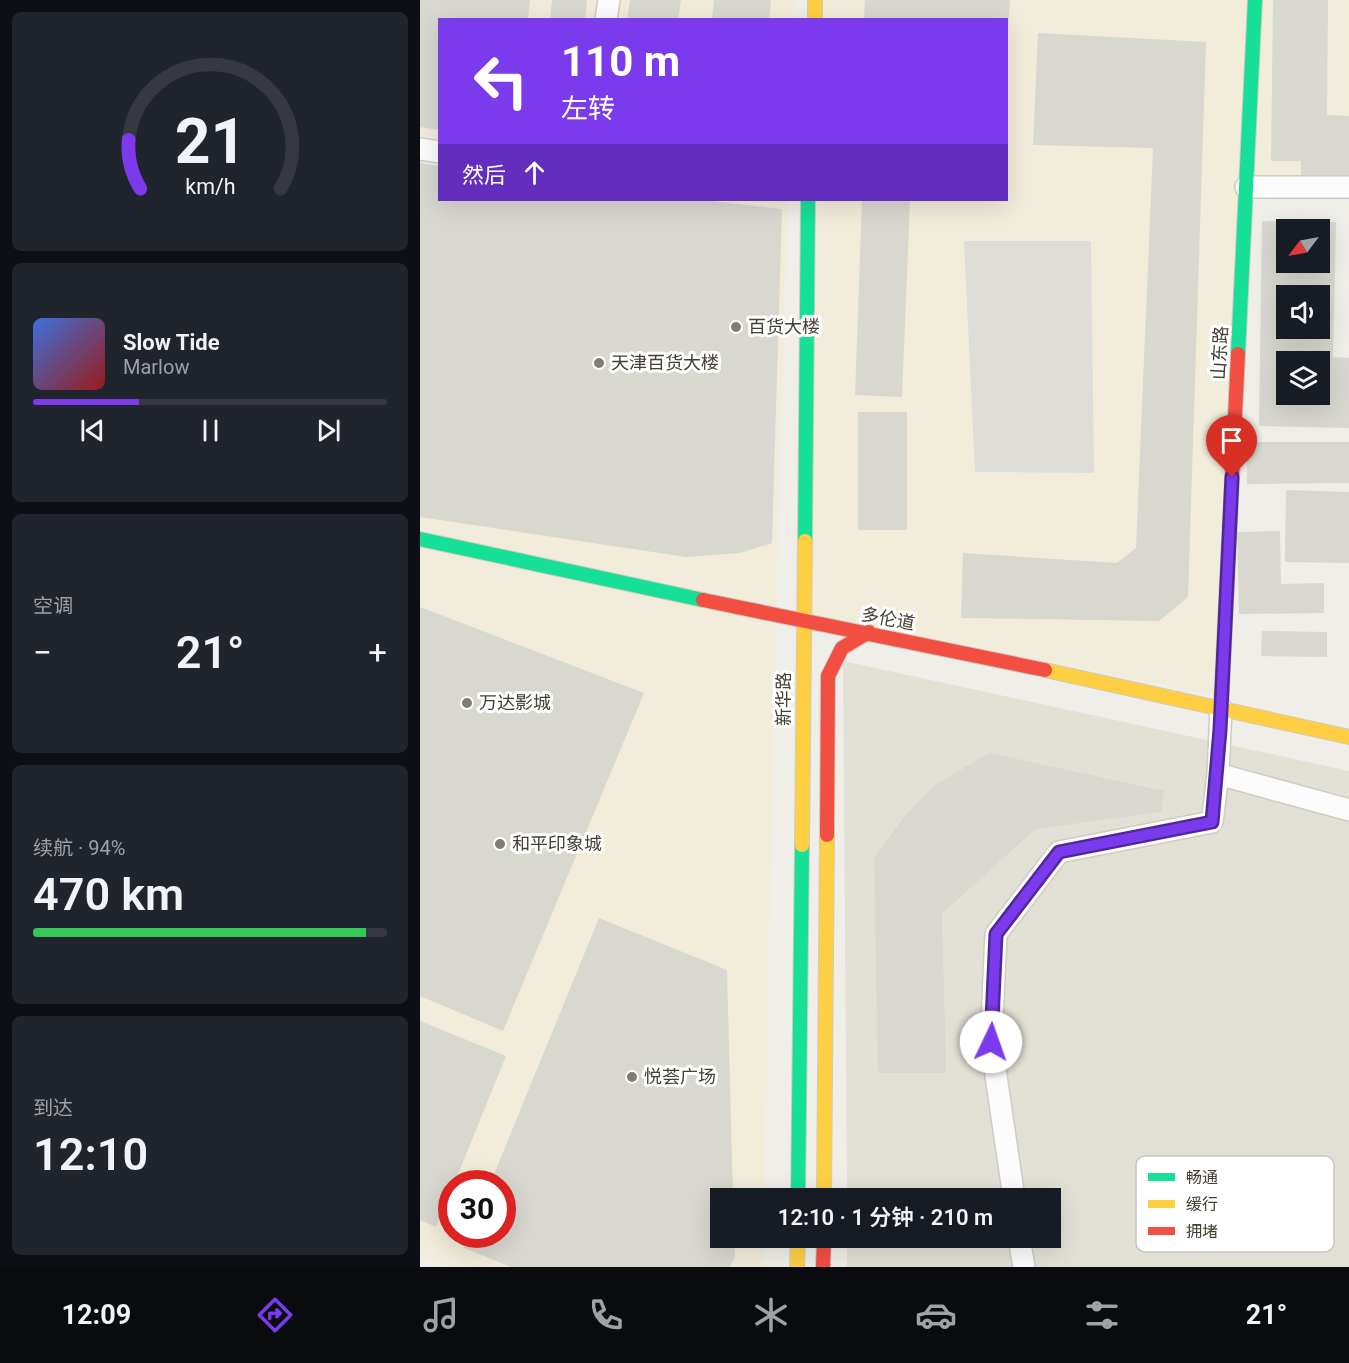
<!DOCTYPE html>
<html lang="zh">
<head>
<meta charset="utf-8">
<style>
  body { margin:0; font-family:Roboto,"Noto Sans SC",sans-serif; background:#20242c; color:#f1f3f6; height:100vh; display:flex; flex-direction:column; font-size:22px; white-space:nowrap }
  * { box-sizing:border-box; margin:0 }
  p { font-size:20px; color:#9ea1a6 }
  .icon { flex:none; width:33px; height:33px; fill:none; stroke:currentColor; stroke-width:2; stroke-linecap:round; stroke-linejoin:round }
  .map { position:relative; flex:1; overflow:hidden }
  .sheet { display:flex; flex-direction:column; gap:12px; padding:12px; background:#0d0f14; width:420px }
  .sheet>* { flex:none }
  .banner { position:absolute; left:18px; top:18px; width:570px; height:183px; border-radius:0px; box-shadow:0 6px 24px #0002; background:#7c3aed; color:#fff; overflow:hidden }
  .needle { width:39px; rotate:238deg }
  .tools { position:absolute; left:856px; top:219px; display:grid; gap:12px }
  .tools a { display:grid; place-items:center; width:54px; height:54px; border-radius:0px; background:#171b24; box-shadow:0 6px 24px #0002; font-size:30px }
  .speed { position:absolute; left:18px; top:1170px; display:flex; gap:12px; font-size:30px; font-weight:700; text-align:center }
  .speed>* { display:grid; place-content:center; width:78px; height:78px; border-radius:50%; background:#171b24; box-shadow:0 6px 24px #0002; line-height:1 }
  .speed .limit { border:9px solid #d22; background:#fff; color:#111 }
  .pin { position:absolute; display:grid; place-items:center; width:51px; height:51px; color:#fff; margin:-62px -26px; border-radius:50% 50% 50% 0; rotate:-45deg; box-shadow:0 0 6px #0007 }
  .pin .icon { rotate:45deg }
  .me { position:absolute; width:66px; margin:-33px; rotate:3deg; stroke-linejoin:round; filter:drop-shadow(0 0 4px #0008) }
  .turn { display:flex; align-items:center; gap:21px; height:126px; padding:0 24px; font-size:27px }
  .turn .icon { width:78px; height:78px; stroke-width:2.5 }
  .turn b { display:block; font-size:42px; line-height:51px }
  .then { display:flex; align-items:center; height:57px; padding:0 24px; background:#0003; gap:12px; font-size:22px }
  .big { font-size:45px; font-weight:600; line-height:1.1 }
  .sheet .widget { flex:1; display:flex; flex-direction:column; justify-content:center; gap:9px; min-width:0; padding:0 21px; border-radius:9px; background:#20242c }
  .sheet .dial { align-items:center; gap:0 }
  .dial svg { height:156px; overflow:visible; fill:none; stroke:#363941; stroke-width:7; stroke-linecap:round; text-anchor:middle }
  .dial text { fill:#f1f3f6; stroke:none }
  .song { display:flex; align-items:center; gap:18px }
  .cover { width:72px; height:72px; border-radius:9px; background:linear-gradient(135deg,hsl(220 70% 55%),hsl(0 70% 35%)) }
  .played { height:6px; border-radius:3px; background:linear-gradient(90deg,#7c3aed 30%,#363941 30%) }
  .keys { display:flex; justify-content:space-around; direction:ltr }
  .heat { display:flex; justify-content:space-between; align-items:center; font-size:33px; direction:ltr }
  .charge { height:9px; border-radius:4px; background:linear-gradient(90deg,#34c759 94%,#363941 0) }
  .trip { position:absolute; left:290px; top:1188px; width:351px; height:60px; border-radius:0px; background:#171b24; box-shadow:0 6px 24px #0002; font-weight:600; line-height:60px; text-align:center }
  .tabs { display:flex; height:96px; justify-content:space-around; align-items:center; background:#090b0e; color:#9ea1a6 }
  .tabs .icon { width:42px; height:42px }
  .tabs .current { color:#7c3aed }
  .tabs b { font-size:27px; color:#f1f3f6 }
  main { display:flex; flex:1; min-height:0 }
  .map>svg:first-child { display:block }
  .residential { fill:#e3e0d5 }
  .commercial { fill:#f2ecdb; fill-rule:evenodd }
  .parking { fill:#deddd8 }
  .building { fill:#d8d7d0; fill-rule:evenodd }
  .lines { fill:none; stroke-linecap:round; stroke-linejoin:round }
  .street-casing { stroke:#cdccc6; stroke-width:24 }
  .fast-casing { stroke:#ceccbf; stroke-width:16 }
  .slow-casing { stroke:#ceccbf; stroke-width:16 }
  .jam-casing { stroke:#ceccbf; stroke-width:16 }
  .street { stroke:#fdfcfc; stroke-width:21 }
  .fast { stroke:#16e098; stroke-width:14 }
  .slow { stroke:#ffcf43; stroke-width:14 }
  .jam { stroke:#f24e42; stroke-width:14 }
  .route-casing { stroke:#51269a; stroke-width:15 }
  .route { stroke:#7c3aed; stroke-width:10 }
  .poi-dot { fill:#807d74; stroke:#fff; stroke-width:2 }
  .labels { text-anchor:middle; stroke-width:6; stroke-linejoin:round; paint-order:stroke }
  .poi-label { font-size:18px; fill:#444035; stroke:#fff; text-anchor:start }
  .street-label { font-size:18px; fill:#444035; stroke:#fff }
  .key { fill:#fff; stroke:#c7c6c2; stroke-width:1.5 }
  .key-label { font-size:16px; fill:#444035 }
</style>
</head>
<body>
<main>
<section class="sheet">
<div class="widget dial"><svg viewBox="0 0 100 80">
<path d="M14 69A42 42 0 1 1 86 69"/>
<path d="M14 69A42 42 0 0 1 8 44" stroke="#7c3aed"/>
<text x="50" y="56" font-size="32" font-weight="700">21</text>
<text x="50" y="72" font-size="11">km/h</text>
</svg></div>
<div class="widget">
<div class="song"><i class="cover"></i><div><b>Slow Tide</b><p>Marlow</p></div></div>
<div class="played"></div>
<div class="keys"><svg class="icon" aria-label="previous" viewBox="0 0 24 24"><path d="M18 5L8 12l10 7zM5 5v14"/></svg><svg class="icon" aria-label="pause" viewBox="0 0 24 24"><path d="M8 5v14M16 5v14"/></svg><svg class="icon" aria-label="next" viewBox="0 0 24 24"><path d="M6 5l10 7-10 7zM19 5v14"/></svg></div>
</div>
<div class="widget"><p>空调</p>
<div class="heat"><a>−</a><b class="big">21°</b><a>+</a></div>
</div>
<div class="widget"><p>续航 · 94%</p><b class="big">470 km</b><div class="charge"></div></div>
<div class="widget"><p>到达</p><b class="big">12:10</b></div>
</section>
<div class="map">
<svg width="929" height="1267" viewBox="0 0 929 1267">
  <rect width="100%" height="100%" fill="#efeee8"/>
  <path class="residential" d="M423,661L929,771V1267H427V1238H630V1198H427Z"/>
  <path class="commercial" d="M0,0H374L373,19L20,20V200H368L357,586L344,1198H300V1238H344L343,1267H30L0,1255ZM32,1184H82V1234H32Z
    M403,0H929V194H825L799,696L384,612L397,200H586V20L402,19Z"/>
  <path class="parking" d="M544,241H671L674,473L555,472Z"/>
  <path class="building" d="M0,0H110L108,20H20V130L0,127Z
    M132,0H167L165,20H130Z
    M210,0H261L258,20H207Z
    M294,0H351L349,20H292Z
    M445,0H590L588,31L586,20H444Z
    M853,0H908L907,115L929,116V181L881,180V161H851Z
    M618,33L786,42L768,597L739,621L541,618L543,553L697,563L716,548L733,148L613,145Z
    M0,163L20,166V200H282L362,209L352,543L320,553L266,557L0,517Z
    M442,200H490L482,397L435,395Z
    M842,221L916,222L913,357L929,358V428L839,426ZM867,230H900V262H867ZM867,296H900V328H867ZM867,362H900V394H867Z
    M438,412H487V530H438Z
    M827,442H929V483L827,484Z
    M866,490L929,492V563L865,562Z
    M860,531L861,584L904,583V613L819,614L817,532Z
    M0,607L224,693L83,1031L0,996Z
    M842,631L907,632V657L841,656Z
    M569,753L744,791L741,812L615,829L522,914L526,1073H458L454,858L484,817L515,785Z
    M179,918L307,970L313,1198H300V1238H314L315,1257L310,1267H91L44,1248L49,1234H82V1184H70Z
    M0,1021L86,1056L34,1184H32V1190L16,1227L0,1220Z"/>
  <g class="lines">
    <g class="street-casing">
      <path id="street" d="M186,20L189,0
        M0,149L20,152
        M826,187H929
        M801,708L798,774L929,810
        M594,1198L571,1042L576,934L639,852L792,822L798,774
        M599,1238L604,1267"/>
    </g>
    <g class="fast-casing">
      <path id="fast" d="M818,354L835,0
        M0,539L283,600
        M385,541L388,200
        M378,1198L382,845"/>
    </g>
    <g class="slow-casing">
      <path id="slow" d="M395,0V20
        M625,670L929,737
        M382,845L385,541
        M404,1198L407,835
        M377,1267L378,1238"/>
    </g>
    <g class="jam-casing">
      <path id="jam" d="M283,600L625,670
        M801,708L818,354
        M407,835L408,676L422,648L449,632
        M403,1267L404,1238"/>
    </g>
    <use href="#street" class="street"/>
    <use href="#fast" class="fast"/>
    <use href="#slow" class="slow"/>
    <use href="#jam" class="jam"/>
  </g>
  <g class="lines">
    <g class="route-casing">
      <path id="route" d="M571,1042L576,934L639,852L792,822L800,730L812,477"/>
    </g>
    <use href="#route" class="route"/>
  </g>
  <g class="poi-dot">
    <circle cx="316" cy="327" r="6"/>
    <circle cx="179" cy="363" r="6"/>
    <circle cx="47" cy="703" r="6"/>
    <circle cx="80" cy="844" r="6"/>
    <circle cx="212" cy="1077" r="6"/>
  </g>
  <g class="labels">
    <g class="poi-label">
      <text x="328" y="333">百货大楼</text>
      <text x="191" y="369">天津百货大楼</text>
      <text x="59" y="709">万达影城</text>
      <text x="92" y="850">和平印象城</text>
      <text x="224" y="1083">悦荟广场</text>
    </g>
    <g class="street-label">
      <text transform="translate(800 353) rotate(-87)" y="6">山东路</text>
      <text transform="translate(468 619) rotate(11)" y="6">多伦道</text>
      <text transform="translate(364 699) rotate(-90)" y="6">新华路</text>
    </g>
  </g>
  <rect x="716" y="1156" width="198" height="96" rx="9" class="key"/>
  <rect x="728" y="1173" width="27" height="8" fill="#16e098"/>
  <rect x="728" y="1200" width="27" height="8" fill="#ffcf43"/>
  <rect x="728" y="1227" width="27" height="8" fill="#f24e42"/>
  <g class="key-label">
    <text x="766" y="1183">畅通</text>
    <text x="766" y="1210">缓行</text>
    <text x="766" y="1237">拥堵</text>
  </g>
</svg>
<div class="tools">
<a><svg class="needle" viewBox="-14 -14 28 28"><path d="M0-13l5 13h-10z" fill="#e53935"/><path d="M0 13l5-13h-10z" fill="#9ea1a6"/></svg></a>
<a><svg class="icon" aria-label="sound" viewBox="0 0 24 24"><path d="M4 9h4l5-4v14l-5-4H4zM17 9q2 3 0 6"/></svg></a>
<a><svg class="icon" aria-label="layers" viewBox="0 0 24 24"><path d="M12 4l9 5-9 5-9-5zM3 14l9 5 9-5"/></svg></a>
</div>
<div class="speed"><div class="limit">30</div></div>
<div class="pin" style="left:812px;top:477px;background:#d93025"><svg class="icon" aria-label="arrive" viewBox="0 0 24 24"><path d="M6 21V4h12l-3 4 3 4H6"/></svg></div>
<svg class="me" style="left:571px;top:1042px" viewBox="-20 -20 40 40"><circle r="19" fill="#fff"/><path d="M0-13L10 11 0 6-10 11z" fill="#7c3aed"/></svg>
<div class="trip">12:10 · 1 分钟 · 210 m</div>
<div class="banner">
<div class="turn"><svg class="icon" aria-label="left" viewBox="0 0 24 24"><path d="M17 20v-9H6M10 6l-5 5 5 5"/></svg><div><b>110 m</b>左转</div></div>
<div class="then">然后<svg class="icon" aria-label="ahead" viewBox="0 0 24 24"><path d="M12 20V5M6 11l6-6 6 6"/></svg></div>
</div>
</div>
</main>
<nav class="tabs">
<b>12:09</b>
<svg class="icon current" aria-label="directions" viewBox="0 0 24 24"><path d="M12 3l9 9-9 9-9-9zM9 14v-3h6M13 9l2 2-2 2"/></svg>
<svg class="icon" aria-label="music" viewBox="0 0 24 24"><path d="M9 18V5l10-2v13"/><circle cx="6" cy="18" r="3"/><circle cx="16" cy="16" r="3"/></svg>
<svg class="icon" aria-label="phone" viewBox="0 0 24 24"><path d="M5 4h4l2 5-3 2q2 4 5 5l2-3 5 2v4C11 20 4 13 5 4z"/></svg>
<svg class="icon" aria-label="climate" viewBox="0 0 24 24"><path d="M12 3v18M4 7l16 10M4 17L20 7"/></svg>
<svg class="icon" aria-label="car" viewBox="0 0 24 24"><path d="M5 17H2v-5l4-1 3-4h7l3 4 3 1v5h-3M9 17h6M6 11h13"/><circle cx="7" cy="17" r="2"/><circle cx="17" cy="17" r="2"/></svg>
<svg class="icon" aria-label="filters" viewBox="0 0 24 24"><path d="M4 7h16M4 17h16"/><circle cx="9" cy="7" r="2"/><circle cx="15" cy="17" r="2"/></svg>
<b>21°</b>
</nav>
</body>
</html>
